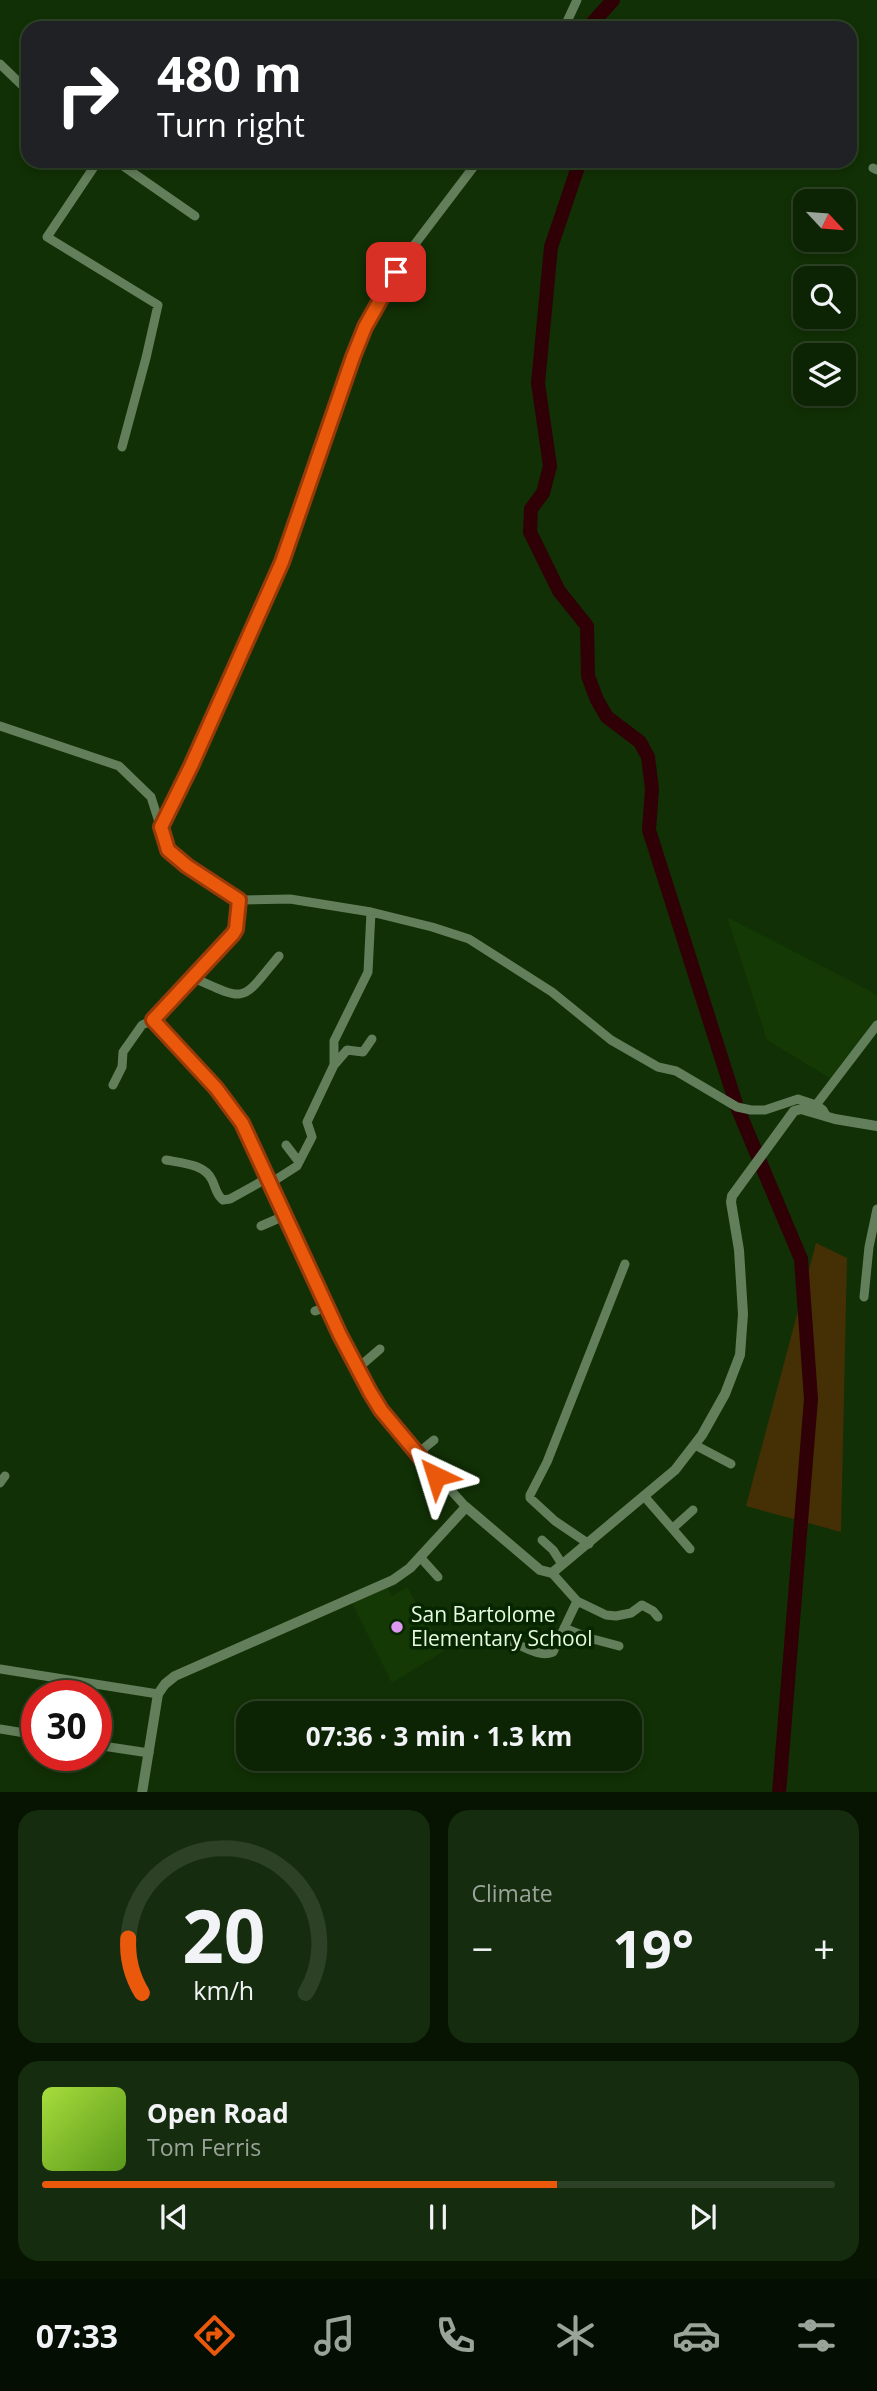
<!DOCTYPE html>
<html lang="en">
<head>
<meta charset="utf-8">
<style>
  body { margin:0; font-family:"Open Sans",sans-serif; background:#162c0e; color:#f1f3f6; height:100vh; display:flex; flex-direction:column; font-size:26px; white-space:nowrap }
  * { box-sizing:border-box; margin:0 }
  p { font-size:23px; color:#9aa49a }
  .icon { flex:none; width:38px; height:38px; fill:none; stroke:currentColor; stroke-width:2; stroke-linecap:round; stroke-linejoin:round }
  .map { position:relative; height:1792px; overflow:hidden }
  .panel { display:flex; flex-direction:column; gap:18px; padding:18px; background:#071402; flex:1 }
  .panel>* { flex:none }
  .banner { position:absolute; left:21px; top:21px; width:836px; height:147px; border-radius:21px; box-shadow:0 4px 10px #0003,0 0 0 2px #2d4126; background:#202124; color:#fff; overflow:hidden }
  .needle { width:46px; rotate:116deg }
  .buttons { position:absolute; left:793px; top:189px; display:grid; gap:14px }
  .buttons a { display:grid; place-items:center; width:63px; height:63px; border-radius:14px; background:#0d2404; box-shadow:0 4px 10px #0003,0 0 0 2px #2d4126; font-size:35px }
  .speed { position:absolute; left:21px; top:1680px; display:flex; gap:14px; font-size:35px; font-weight:700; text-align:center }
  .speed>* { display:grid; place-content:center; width:91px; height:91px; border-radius:50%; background:#0d2404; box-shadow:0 4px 10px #0003,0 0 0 2px #2d4126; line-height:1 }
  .speed .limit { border:10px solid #d22; background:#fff; color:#111 }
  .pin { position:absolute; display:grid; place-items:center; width:60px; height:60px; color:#fff; margin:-30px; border-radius:14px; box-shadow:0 4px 10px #0006 }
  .me { position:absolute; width:77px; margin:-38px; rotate:319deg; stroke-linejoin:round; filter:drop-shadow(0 0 5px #0008) }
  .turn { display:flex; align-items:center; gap:24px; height:147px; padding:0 21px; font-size:32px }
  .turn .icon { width:91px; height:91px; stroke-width:2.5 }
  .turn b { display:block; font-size:49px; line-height:60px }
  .big { font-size:52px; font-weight:700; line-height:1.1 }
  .panel .widget { flex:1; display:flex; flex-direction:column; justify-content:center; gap:10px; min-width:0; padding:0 24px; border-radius:21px; background:#162c0e }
  .panel .dial { align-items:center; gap:0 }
  .dial svg { height:182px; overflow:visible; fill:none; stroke:#2d4126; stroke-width:7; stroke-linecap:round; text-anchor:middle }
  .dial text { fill:#f1f3f6; stroke:none }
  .song { display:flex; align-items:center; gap:21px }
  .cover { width:84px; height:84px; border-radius:10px; background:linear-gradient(135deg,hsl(80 70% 55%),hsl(90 70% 35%)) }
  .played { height:7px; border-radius:4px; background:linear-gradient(90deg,#ea580c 65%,#2d4126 65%) }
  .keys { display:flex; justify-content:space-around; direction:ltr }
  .heat { display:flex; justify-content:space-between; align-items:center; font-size:38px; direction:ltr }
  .panel .tiles { flex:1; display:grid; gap:18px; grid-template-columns:1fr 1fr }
  .widget:last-child { grid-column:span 2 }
  .trip { position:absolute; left:236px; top:1701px; width:406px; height:70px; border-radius:21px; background:#0d2404; box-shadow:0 4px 10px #0003,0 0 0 2px #2d4126; font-weight:700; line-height:70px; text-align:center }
  .tabs { display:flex; height:112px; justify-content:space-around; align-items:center; background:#050e02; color:#9aa49a }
  .tabs .icon { width:49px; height:49px }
  .tabs .active { color:#ea580c }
  .tabs b { font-size:32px; color:#f1f3f6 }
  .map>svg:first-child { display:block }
  .built { fill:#143905 }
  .green { fill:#452f05 }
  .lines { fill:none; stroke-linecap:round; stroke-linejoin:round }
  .river { stroke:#2f0005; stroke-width:14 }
  .minor { stroke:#637e5b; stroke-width:9 }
  .tertiary { stroke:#637e5b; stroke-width:10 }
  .route-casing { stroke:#983908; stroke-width:18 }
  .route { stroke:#ea580c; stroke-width:12 }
  .poi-dot { fill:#de98f2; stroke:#062600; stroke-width:2.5 }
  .labels { text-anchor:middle; stroke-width:7; stroke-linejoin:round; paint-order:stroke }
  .poi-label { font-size:21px; fill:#e7fae1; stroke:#062600; text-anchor:start }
</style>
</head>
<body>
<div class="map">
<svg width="877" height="1793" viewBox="0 0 877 1793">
  <rect width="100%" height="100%" fill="#113005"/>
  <path class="built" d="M727,917L874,993L877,996V1021L831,1079L767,1040Z
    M387,1587L392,1596L407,1587L444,1651L392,1683L352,1603Z"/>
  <path class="green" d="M816,1243L847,1258L841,1532L746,1506Z"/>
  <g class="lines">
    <path class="river" d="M588,28L613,0
      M580,161L551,247L538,383L550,466L543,493L531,509L530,532L559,591L587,626L588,676L597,700L607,717L640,742L648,757L652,789L649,830L737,1107L801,1259L811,1399L779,1793"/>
    <path class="minor" d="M564,28L577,0
      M0,64L28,91
      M98,161L47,237L158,305L146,358L122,447
      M116,161L195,216
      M873,168L877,170
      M0,726L119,766L151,797L168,850L187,866L239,900L290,899L371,912L432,927L469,939L552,992L611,1040L658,1067L676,1071L737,1107L751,1110H765L798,1099L816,1105L823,1110L827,1117
      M161,827L192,764L282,562L365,327L387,287L415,244L478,161
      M239,900L236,929L233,935L153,1020L216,1088L242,1123L340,1334L370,1393L409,1444L466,1507
      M194,978C249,1003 241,1001 279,956
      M335,1064L347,1050L363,1052L372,1039
      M113,1085L122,1067L123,1052L142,1025L153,1020
      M816,1105L877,1025
      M286,1145L299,1162
      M166,1160C181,1163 205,1164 212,1180C216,1188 216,1195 223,1200L230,1199L266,1179
      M269,1184L297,1166L312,1137L307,1122L334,1065V1041L368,972L371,912
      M261,1226L284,1216
      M864,1297L869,1247L877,1209
      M315,1311L327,1307
      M358,1368L380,1349
      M695,1445L731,1464
      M417,1454L434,1440
      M0,1483L5,1476
      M644,1496L690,1549
      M673,1528L693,1510
      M542,1540L553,1550L562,1564
      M589,1544L555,1521L530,1498V1495L547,1462L625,1264
      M420,1557L438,1577
      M577,1601L606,1615L616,1616L631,1613L642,1605L653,1611L658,1617
      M564,1628L589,1638L619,1646
      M510,1641C523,1646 539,1658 553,1652L577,1601L552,1573
      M0,1669L158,1694
      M0,1729L37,1735
      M96,1745L149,1753"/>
    <path class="tertiary" d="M142,1793L158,1694L165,1684L175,1676L393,1580L410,1568L466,1507L540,1570L552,1573L675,1470L702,1435L725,1394L740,1355L743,1314L739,1250L731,1202L732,1196L794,1111L801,1109L835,1119L877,1126"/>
  </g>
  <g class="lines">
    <g class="route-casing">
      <path id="route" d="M396,272L365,327L353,357L282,562L192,764L161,827L168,850L187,866L239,900L236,929L233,934L153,1020L216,1088L242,1123L340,1335L370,1392L381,1410L436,1476"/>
    </g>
    <use href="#route" class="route"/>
  </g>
  <circle class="poi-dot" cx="397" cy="1627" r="7"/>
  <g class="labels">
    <g class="poi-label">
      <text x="411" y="1622">San Bartolome<tspan x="411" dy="24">Elementary School</tspan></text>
    </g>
  </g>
</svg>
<div class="buttons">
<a><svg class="needle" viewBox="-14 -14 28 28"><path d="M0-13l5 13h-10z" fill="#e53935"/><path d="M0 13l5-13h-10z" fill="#9aa49a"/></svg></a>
<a><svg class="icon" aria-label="search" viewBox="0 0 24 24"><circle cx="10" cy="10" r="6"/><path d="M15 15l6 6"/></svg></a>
<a><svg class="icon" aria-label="layers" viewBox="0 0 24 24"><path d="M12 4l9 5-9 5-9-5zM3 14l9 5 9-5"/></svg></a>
</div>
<div class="speed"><div class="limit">30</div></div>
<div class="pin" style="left:396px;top:272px;background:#d93025"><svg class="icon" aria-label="arrive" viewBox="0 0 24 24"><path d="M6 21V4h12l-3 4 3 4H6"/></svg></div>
<svg class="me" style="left:436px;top:1476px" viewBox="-20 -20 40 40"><path d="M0-17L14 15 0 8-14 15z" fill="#ea580c" stroke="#fff" stroke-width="4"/></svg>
<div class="trip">07:36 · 3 min · 1.3 km</div>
<div class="banner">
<div class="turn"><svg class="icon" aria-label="right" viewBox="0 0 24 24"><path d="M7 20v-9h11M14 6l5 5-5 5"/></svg><div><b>480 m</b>Turn right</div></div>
</div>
</div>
<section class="panel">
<div class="tiles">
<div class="widget dial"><svg viewBox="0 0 100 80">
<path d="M14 69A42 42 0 1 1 86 69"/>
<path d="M14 69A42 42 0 0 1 8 45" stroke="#ea580c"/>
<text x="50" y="56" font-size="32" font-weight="700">20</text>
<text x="50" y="72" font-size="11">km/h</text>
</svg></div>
<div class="widget"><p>Climate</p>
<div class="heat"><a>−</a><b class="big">19°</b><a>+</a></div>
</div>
<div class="widget">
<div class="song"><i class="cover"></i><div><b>Open Road</b><p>Tom Ferris</p></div></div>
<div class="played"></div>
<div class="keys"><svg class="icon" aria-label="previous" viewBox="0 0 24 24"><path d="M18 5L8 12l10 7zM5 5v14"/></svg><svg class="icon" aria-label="pause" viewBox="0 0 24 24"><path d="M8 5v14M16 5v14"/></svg><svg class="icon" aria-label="next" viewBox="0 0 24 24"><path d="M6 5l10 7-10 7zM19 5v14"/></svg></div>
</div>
</div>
</section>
<nav class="tabs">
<b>07:33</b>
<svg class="icon active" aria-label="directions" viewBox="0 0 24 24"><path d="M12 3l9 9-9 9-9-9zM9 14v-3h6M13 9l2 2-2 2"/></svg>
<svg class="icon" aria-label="music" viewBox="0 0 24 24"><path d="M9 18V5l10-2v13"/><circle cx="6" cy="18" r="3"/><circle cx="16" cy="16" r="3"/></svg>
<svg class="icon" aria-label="phone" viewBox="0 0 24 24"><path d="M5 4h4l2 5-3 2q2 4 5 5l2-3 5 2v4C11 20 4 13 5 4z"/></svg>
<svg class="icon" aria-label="climate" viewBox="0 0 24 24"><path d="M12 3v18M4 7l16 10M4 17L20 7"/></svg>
<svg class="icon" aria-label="car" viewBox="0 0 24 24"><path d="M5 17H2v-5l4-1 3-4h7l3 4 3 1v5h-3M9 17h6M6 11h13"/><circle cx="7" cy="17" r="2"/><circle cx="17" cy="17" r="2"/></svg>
<svg class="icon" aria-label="filters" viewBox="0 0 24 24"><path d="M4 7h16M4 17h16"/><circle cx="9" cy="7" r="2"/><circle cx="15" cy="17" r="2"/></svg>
</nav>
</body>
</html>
